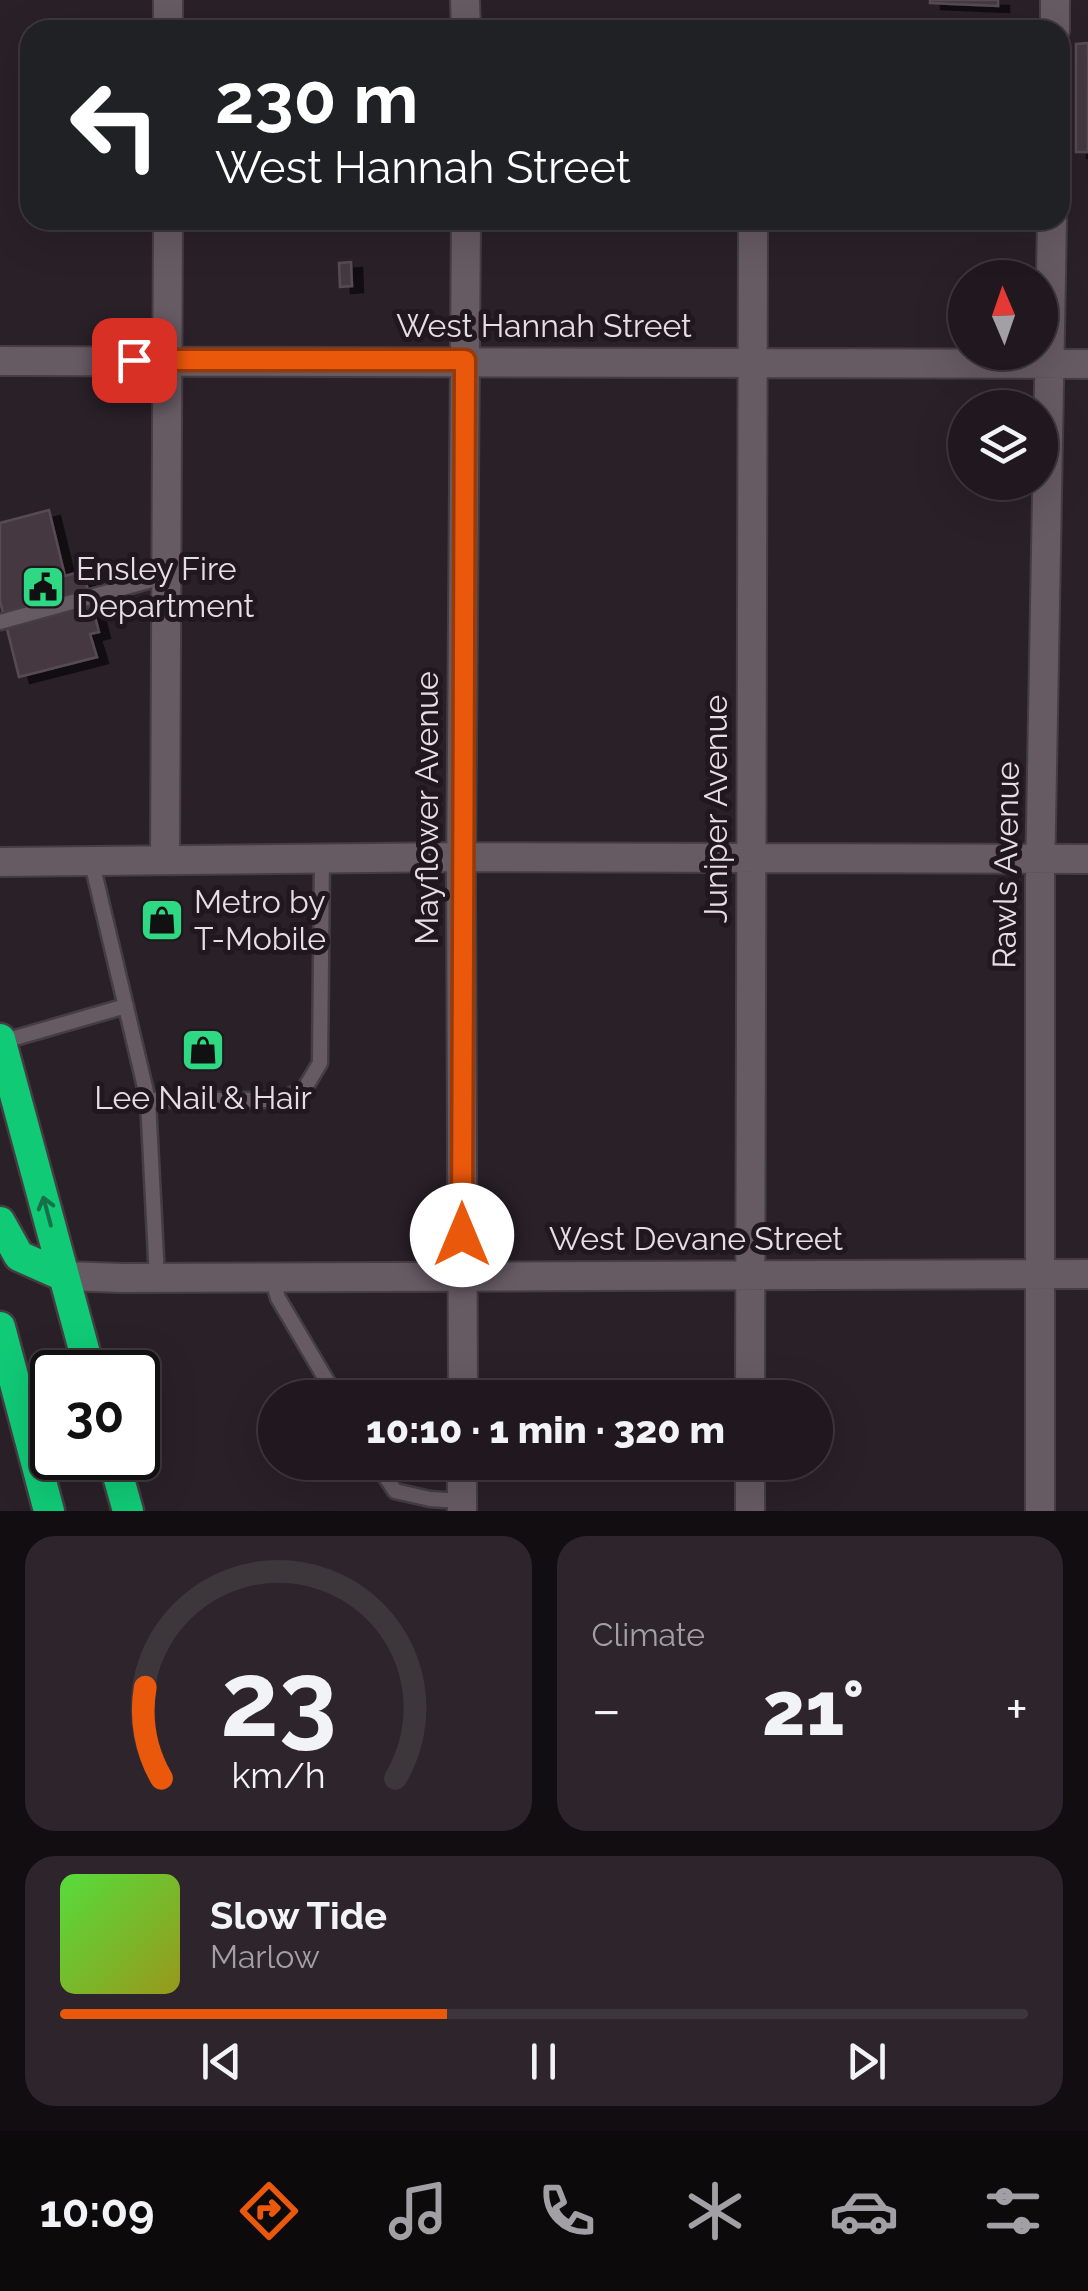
<!DOCTYPE html>
<html lang="en">
<head>
<meta charset="utf-8">
<style>
  body { margin:0; font-family:Raleway,sans-serif; background:#2d252b; color:#f1f3f6; height:100vh; display:flex; flex-direction:column; font-size:38px; white-space:nowrap }
  * { box-sizing:border-box; margin:0 }
  p { font-size:32px; color:#a2a0a4 }
  .icon { flex:none; width:55px; height:55px; fill:none; stroke:currentColor; stroke-width:2; stroke-linecap:round; stroke-linejoin:round }
  .map { position:relative; height:1511px; overflow:hidden }
  .panel { display:flex; flex-direction:column; gap:25px; padding:25px; background:#120d10; flex:1 }
  .panel>* { flex:none }
  .hud { position:absolute; left:20px; top:20px; width:1050px; height:210px; border-radius:30px; box-shadow:0 10px 40px #0002,0 0 0 2px #3d373c; background:#202124; color:#fff; overflow:hidden }
  .needle { width:65px; rotate:358deg }
  .tools { position:absolute; left:948px; top:260px; display:grid; gap:20px }
  .tools a { display:grid; place-items:center; width:110px; height:110px; border-radius:50%; background:#20181e; box-shadow:0 10px 40px #0002,0 0 0 2px #3d373c; font-size:50px }
  .speed { position:absolute; left:30px; top:1350px; display:flex; gap:20px; font-size:50px; font-weight:700; text-align:center }
  .speed>* { display:grid; place-content:center; width:130px; height:130px; border-radius:50%; background:#20181e; box-shadow:0 10px 40px #0002,0 0 0 2px #3d373c; line-height:1 }
  .speed .limit { border:5px solid #111; border-radius:15px; background:#fff; color:#111 }
  .pin { position:absolute; display:grid; place-items:center; width:85px; height:85px; color:#fff; margin:-42px; border-radius:20px; box-shadow:0 5px 15px #0006 }
  .me { position:absolute; width:110px; margin:-55px; rotate:0deg; stroke-linejoin:round; filter:drop-shadow(0 0 8px #0008) }
  .turn { display:flex; align-items:center; gap:35px; height:210px; padding:0 30px; font-size:45px }
  .turn .icon { width:130px; height:130px; stroke-width:2.5 }
  .turn b { display:block; font-size:70px; line-height:85px }
  .big { font-size:75px; font-weight:800; line-height:1.1 }
  .panel .card { flex:1; display:flex; flex-direction:column; justify-content:center; gap:15px; min-width:0; padding:0 35px; border-radius:30px; background:#2d252b }
  .panel .dial { align-items:center; gap:0 }
  .dial svg { height:260px; overflow:visible; fill:none; stroke:#3d373c; stroke-width:7; stroke-linecap:round; text-anchor:middle }
  .dial text { fill:#f1f3f6; stroke:none }
  .song { display:flex; align-items:center; gap:30px }
  .cover { width:120px; height:120px; border-radius:15px; background:linear-gradient(135deg,hsl(110 70% 55%),hsl(60 70% 35%)) }
  .played { height:10px; border-radius:5px; background:linear-gradient(90deg,#ea580c 40%,#3d373c 40%) }
  .keys { display:flex; justify-content:space-around; direction:ltr }
  .heat { display:flex; justify-content:space-between; align-items:center; font-size:55px; direction:ltr }
  .panel .tiles { flex:1; display:grid; gap:25px; grid-template-columns:1fr 1fr }
  .card:last-child { grid-column:span 2 }
  .trip { position:absolute; left:258px; top:1380px; width:575px; height:100px; border-radius:50px; background:#20181e; box-shadow:0 10px 40px #0002,0 0 0 2px #3d373c; font-weight:800; line-height:100px; text-align:center }
  .tab-bar { display:flex; height:160px; justify-content:space-around; align-items:center; background:#0d0a0c; color:#a2a0a4 }
  .tab-bar .icon { width:70px; height:70px }
  .tab-bar .on { color:#ea580c }
  .tab-bar b { font-size:45px; color:#f1f3f6 }
  .map>svg:first-child { display:block }
  .building { fill:#443941; stroke:#574c55; stroke-width:2.5; filter:url(#shadow) }
  .lines { fill:none; stroke-linecap:round; stroke-linejoin:round }
  .lane-casing { stroke:#453d44; stroke-width:19 }
  .street-casing { stroke:#453d44; stroke-width:32 }
  .highway-casing { stroke:#453d44; stroke-width:35 }
  .lane { stroke:#665a63; stroke-width:14 }
  .street { stroke:#665a63; stroke-width:28 }
  .highway { stroke:#10ca76; stroke-width:30 }
  .oneway { stroke:#18704a }
  .route-casing { stroke:#983908; stroke-width:25 }
  .route { stroke:#ea580c; stroke-width:18 }
  .labels { text-anchor:middle; stroke-width:10; stroke-linejoin:round; paint-order:stroke }
  .street-label { font-size:32px; fill:#e5dee4; stroke:#21171f }
  .poi-label { font-size:32px; fill:#e5dee4; stroke:#21171f; text-anchor:start }
</style>
</head>
<body>
<div class="map">
<svg width="1088" height="1511" viewBox="0 0 1088 1511">
  <defs>
    <filter id="shadow"><feDropShadow dx="11" dy="6" stdDeviation="0" flood-color="#0009"/></filter>
  </defs>
  <rect width="100%" height="100%" fill="#2a2028"/>
  <path class="building" d="M930,0H998V6L930,3Z
    M1088,43V152H1076V44Z
    M351,262L352,286L340,287L339,263Z
    M49,510L65,576L83,571L99,632L90,634L97,657L19,677L0,601V523Z"/>
  <g class="lines">
    <g class="lane-casing">
      <path id="lane" d="M0,622L166,576
        M91,859L148,1100L157,1278
        M1,1042L126,1006
        M148,1100H282L305,1088L320,1063L322,858
        M272,1277L278,1298L337,1398
        M376,1462L395,1491L430,1499L462,1501"/>
    </g>
    <g class="street-casing">
      <path id="street" d="M465,0L466,30
        M168,30V0
        M1055,30V0
        M0,361L1088,364
        M165,858L168,220
        M0,862L462,857L1088,859
        M64,1276L123,1278L1088,1274
        M463,1398L461,879L466,220
        M750,1398L753,220
        M750,1462V1511
        M462,1511V1462
        M1040,1511V880L1052,220"/>
    </g>
    <g class="highway-casing">
      <path id="highway" d="M0,1039L90,1372
        M0,1222L19,1256L64,1276
        M0,1327L49,1511
        M113,1458L128,1511"/>
    </g>
    <use href="#lane" class="lane"/>
    <use href="#street" class="street"/>
    <use href="#highway" class="highway"/>
  </g>
  <defs><path id="oneway-shaft" d="M-6 0H5M1.5-3L5.5 0L1.5 3" fill="none" stroke-width="1.6" stroke-linecap="round" stroke-linejoin="round" transform="scale(2.5)"/></defs>
  <use class="oneway" href="#oneway-shaft" transform="translate(47 1211) rotate(-105)"/>
  <g class="lines">
    <g class="route-casing">
      <path id="route" d="M134,360H465L462,1235"/>
    </g>
    <use href="#route" class="route"/>
  </g>
  <defs>
    <g id="civic-square" transform="scale(2.25)"><rect x="-9" y="-9" width="18" height="18" rx="4" fill="#2fd883" stroke="#21171f"/><path d="M-.6-6.5H3V-4.5H.6V-3L4-1V1h2V6H-6V1h2V-1L-.6-3ZM-1.2 2.5V6h2.4V2.5Z" fill="#111"/></g>
    <g id="shop-square" transform="scale(2.25)"><rect x="-9" y="-9" width="18" height="18" rx="4" fill="#2fd883" stroke="#21171f"/><path d="M-5-2.5h2.3a2.7 3.5 0 0 1 5.4 0H5L5.5 6h-11ZM-1.5-2.5h3a1.5 2.3 0 0 0-3 0Z" fill="#111"/></g>
  </defs>
  <g fill-rule="evenodd">
    <use href="#civic-square" x="43" y="587"/>
    <use href="#shop-square" x="162" y="920"/>
    <use href="#shop-square" x="203" y="1050"/>
  </g>
  <g class="labels">
    <g class="street-label">
      <text x="544" y="337">West Hannah Street</text>
      <text transform="translate(427 808) rotate(-90)" y="11">Mayflower Avenue</text>
      <text transform="translate(716 809) rotate(-90)" y="11">Juniper Avenue</text>
      <text transform="translate(1006 865) rotate(-89)" y="11">Rawls Avenue</text>
      <text x="696" y="1250">West Devane Street</text>
    </g>
    <g class="poi-label">
      <text x="76" y="580">Ensley Fire<tspan x="76" dy="37">Department</tspan></text>
      <text x="194" y="913">Metro by<tspan x="194" dy="37">T-Mobile</tspan></text>
      <text x="203" y="1109" text-anchor="middle">Lee Nail &amp; Hair</text>
    </g>
  </g>
</svg>
<div class="tools">
<a><svg class="needle" viewBox="-14 -14 28 28"><path d="M0-13l5 13h-10z" fill="#e53935"/><path d="M0 13l5-13h-10z" fill="#a2a0a4"/></svg></a>
<a><svg class="icon" aria-label="layers" viewBox="0 0 24 24"><path d="M12 4l9 5-9 5-9-5zM3 14l9 5 9-5"/></svg></a>
</div>
<div class="speed"><div class="limit">30</div></div>
<div class="pin" style="left:134px;top:360px;background:#d93025"><svg class="icon" aria-label="arrive" viewBox="0 0 24 24"><path d="M6 21V4h12l-3 4 3 4H6"/></svg></div>
<svg class="me" style="left:462px;top:1235px" viewBox="-20 -20 40 40"><circle r="19" fill="#fff"/><path d="M0-13L10 11 0 6-10 11z" fill="#ea580c"/></svg>
<div class="trip">10:10 · 1 min · 320 m</div>
<div class="hud">
<div class="turn"><svg class="icon" aria-label="left" viewBox="0 0 24 24"><path d="M17 20v-9H6M10 6l-5 5 5 5"/></svg><div><b>230 m</b>West Hannah Street</div></div>
</div>
</div>
<section class="panel">
<div class="tiles">
<div class="card dial"><svg viewBox="0 0 100 80">
<path d="M14 69A42 42 0 1 1 86 69"/>
<path d="M14 69A42 42 0 0 1 9 41" stroke="#ea580c"/>
<text x="50" y="56" font-size="32" font-weight="700">23</text>
<text x="50" y="72" font-size="11">km/h</text>
</svg></div>
<div class="card"><p>Climate</p>
<div class="heat"><a>−</a><b class="big">21°</b><a>+</a></div>
</div>
<div class="card">
<div class="song"><i class="cover"></i><div><b>Slow Tide</b><p>Marlow</p></div></div>
<div class="played"></div>
<div class="keys"><svg class="icon" aria-label="previous" viewBox="0 0 24 24"><path d="M18 5L8 12l10 7zM5 5v14"/></svg><svg class="icon" aria-label="pause" viewBox="0 0 24 24"><path d="M8 5v14M16 5v14"/></svg><svg class="icon" aria-label="next" viewBox="0 0 24 24"><path d="M6 5l10 7-10 7zM19 5v14"/></svg></div>
</div>
</div>
</section>
<nav class="tab-bar">
<b>10:09</b>
<svg class="icon on" aria-label="directions" viewBox="0 0 24 24"><path d="M12 3l9 9-9 9-9-9zM9 14v-3h6M13 9l2 2-2 2"/></svg>
<svg class="icon" aria-label="music" viewBox="0 0 24 24"><path d="M9 18V5l10-2v13"/><circle cx="6" cy="18" r="3"/><circle cx="16" cy="16" r="3"/></svg>
<svg class="icon" aria-label="phone" viewBox="0 0 24 24"><path d="M5 4h4l2 5-3 2q2 4 5 5l2-3 5 2v4C11 20 4 13 5 4z"/></svg>
<svg class="icon" aria-label="climate" viewBox="0 0 24 24"><path d="M12 3v18M4 7l16 10M4 17L20 7"/></svg>
<svg class="icon" aria-label="car" viewBox="0 0 24 24"><path d="M5 17H2v-5l4-1 3-4h7l3 4 3 1v5h-3M9 17h6M6 11h13"/><circle cx="7" cy="17" r="2"/><circle cx="17" cy="17" r="2"/></svg>
<svg class="icon" aria-label="filters" viewBox="0 0 24 24"><path d="M4 7h16M4 17h16"/><circle cx="9" cy="7" r="2"/><circle cx="15" cy="17" r="2"/></svg>
</nav>
</body>
</html>
